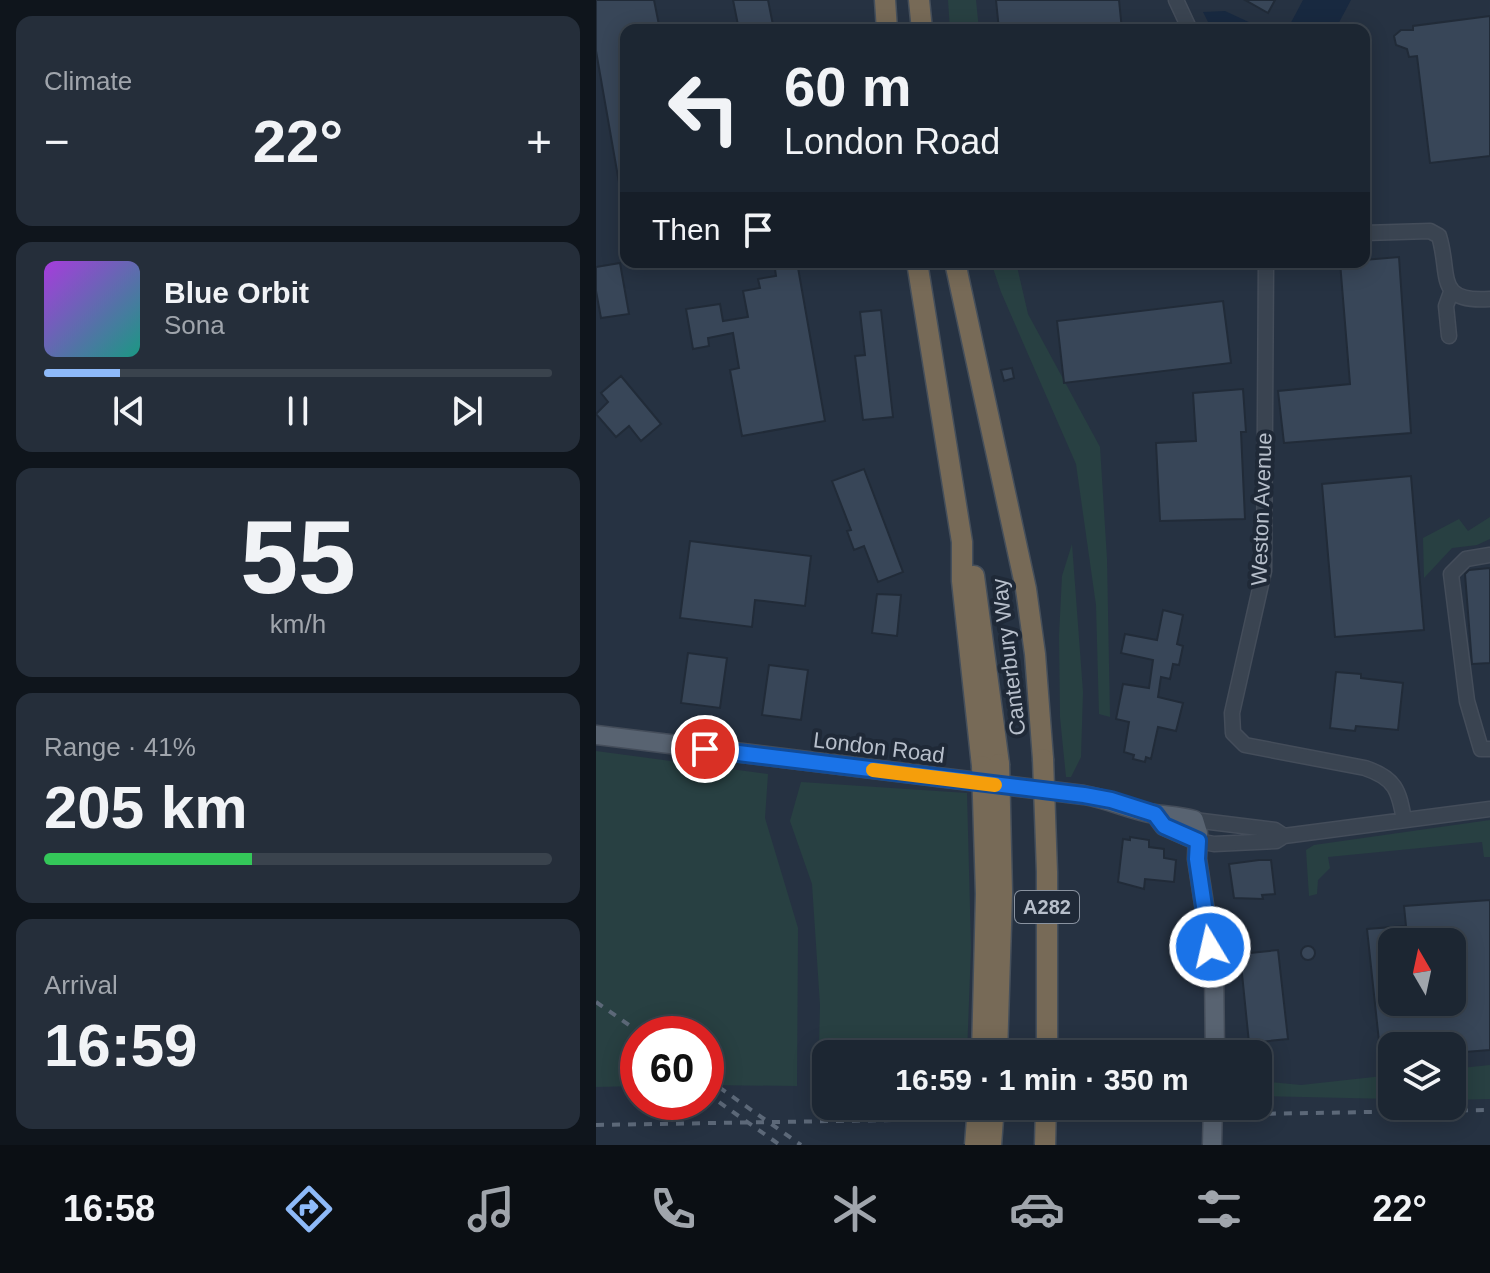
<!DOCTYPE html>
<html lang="en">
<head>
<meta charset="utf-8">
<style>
  body { margin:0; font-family:Arial,sans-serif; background:#252e3a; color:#f1f3f6; height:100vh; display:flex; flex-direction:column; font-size:30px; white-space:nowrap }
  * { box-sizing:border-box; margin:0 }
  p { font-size:26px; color:#a0a5ac }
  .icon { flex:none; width:44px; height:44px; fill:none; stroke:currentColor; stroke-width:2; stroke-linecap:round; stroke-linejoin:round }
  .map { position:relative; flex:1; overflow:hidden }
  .panel { display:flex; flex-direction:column; gap:16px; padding:16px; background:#0f151c; width:596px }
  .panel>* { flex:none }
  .hud { position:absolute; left:24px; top:24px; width:750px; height:244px; border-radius:16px; box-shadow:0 4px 20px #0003,0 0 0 2px #3a434d; background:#1c2632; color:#f1f3f6; overflow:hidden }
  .needle { width:52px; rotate:351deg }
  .buttons { position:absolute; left:782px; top:928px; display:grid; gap:16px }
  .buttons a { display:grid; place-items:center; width:88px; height:88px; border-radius:16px; background:#1c2632; box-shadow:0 4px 20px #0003,0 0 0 2px #3a434d; font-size:40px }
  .speed { position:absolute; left:24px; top:1016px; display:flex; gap:16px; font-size:40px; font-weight:700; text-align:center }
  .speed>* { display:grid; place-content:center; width:104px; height:104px; border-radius:50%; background:#1c2632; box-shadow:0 4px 20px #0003,0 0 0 2px #3a434d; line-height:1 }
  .speed .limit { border:12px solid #d22; background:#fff; color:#111 }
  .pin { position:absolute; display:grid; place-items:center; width:68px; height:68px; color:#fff; margin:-34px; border:4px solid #fff; border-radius:50%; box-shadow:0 2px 8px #0007 }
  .me { position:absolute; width:88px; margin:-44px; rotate:351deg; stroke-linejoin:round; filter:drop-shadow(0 0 6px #0008) }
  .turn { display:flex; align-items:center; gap:28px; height:168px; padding:0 32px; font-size:36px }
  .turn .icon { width:104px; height:104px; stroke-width:2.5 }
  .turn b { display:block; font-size:56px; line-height:68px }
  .then { display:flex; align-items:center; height:76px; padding:0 32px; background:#0003; gap:16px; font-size:30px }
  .big { font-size:60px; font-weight:800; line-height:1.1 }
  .panel .card { flex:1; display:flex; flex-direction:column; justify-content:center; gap:12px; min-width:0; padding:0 28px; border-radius:16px; background:#252e3a }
  .panel .dial { align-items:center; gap:0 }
  .dial b { font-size:104px; line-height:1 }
  .song { display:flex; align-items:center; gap:24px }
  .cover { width:96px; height:96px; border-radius:12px; background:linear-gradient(135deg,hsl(280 70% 55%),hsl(170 70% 35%)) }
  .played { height:8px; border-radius:4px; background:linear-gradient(90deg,#8ebaf9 15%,#3a434d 15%) }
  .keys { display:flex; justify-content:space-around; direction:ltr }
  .heat { display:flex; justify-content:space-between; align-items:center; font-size:44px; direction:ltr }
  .charge { height:12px; border-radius:6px; background:linear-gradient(90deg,#34c759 41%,#3a434d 0) }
  .trip { position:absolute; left:216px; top:1040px; width:460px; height:80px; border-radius:16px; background:#1c2632; box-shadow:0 4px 20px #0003,0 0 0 2px #3a434d; font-weight:800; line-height:80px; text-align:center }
  .tab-bar { display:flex; height:128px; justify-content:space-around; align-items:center; background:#0b0f14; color:#a0a5ac }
  .tab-bar .icon { width:56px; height:56px }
  .tab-bar .current { color:#8ebaf9 }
  .tab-bar b { font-size:36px; color:#f1f3f6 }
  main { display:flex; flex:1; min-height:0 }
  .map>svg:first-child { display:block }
  .green { fill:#284042 }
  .water { fill:#182940 }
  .building { fill:#384658; stroke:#212b38; stroke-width:2; fill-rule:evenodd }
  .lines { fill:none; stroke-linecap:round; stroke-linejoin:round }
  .minor-casing { stroke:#444d5a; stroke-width:17 }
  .major-casing { stroke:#444d5a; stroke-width:21 }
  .highway-casing { stroke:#454f5b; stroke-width:23 }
  .minor { stroke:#3a4451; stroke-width:14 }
  .major { stroke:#586371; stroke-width:18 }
  .highway { stroke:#776a57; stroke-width:20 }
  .rail { stroke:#5c6878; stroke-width:4; stroke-dasharray:8 8; stroke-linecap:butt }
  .major-bridge-casing { stroke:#444d5a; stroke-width:21; stroke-linecap:butt }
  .highway-bridge-casing { stroke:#454f5b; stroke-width:23; stroke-linecap:butt }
  .major-bridge { stroke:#586371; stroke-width:18 }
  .highway-bridge { stroke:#776a57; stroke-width:20 }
  .route-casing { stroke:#114b97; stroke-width:20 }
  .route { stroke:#1a73e8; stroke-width:14 }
  .slow { stroke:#f59e0b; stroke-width:14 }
  .labels { text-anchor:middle; stroke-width:8; stroke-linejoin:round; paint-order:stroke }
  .shield { fill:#1f2937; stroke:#89929f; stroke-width:2 }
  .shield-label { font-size:20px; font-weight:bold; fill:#b7bfcb }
  .street-label { font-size:22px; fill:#b7bfcb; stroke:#1f2937 }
</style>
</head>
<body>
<main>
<section class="panel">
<div class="card"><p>Climate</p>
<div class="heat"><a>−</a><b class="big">22°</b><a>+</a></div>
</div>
<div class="card">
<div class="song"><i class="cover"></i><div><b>Blue Orbit</b><p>Sona</p></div></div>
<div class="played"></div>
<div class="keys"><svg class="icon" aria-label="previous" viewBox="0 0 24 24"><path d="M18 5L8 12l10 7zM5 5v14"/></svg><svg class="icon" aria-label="pause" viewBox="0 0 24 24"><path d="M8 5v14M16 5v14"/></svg><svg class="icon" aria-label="next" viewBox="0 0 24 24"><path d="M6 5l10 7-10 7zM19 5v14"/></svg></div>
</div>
<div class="card dial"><b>55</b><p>km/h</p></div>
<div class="card"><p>Range · 41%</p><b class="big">205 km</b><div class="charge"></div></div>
<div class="card"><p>Arrival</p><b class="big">16:59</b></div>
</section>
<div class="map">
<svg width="894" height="1145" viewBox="0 0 894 1145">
  <rect width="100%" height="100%" fill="#263242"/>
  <path class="green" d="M352,0H380L383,30H354Z
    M395,262H420L432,314L504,447L511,559L514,717L503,714L500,605L480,464L405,292Z
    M894,517V539L881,545L856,548L828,578L827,538L863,519L872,531Z
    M476,544L487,692L485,757L475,777H470L464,717L463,636L466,576Z
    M0,751L172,774L169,818L202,928L201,1086L110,1085V1034H42V1086L0,1087Z
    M205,782L371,793L375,948L371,1054H230V1087H222L224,1005L216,884L194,821Z
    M894,820V857H888L886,842L732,857L734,868L722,880L721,894L713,896L710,850L718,845Z
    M894,1065V1099L856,1100V1069Z
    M796,1075V1099L662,1096V1081L705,1085Z"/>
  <path class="water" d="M707,0H755L739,30H691Z
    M629,11L670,30H616L607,12Z"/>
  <path class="building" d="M0,0H58L64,30H30V193L25,194L0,51Z
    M137,0H172L178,30H143Z
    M400,0H523L526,30H403Z
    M649,0H679L672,13Z
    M894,16V156L834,163L821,56L813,57L811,49L800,45L798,36L805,30H817V26Z
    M803,257L815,433L688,443L682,391L754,384L744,262Z
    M178,262H201L229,421L146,436L134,370L143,368L137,333L112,338L113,346L97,349L90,309L124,304L127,321L152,317L147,291L164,288L162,279L180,276Z
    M24,263L33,314L5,318L0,291V267Z
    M627,301L635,363L468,383L461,321Z
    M285,310L297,417L267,420L259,356L269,355L264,312Z
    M416,368L418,378L408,381L405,370Z
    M25,376L65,424L45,441L33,426L20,437L0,414L12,402L5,393Z
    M647,389L650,432H645L649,519L564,521L560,443L600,441L597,393Z
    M268,469L307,572L282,582L268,546L258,550L251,531L255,530L236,481Z
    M815,476L828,630L739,637L726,484Z
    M94,541L215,556L209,606L159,600L156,627L84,618Z
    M894,568V663L876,664L869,574L873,570Z
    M281,594L305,595L301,636L276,633Z
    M567,610L587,615L581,644L587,646L583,665L577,664L574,679L565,677L562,697L587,703L580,731L562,727L555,759L550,757L549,762L537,759L538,755L528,752L533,722L520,719L527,684L553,688L557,660L525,653L529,634L561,640Z
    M92,653L131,658L124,708L85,703Z
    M173,665L212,670L205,720L166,715Z
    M740,672L765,674V678L807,683L802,730L760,726L759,731L734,728Z
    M534,837L553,840V847L568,849V858L580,860L578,882L549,879L548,889L522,882L527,839L534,840Z
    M663,860H675L679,894L666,895L667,899L638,898L633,864Z
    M894,900V1050L856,1053V1046H796V1059L785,1060L771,929L810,926L808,906ZM796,942H856V1002H796Z
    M705 953a7 7 0 1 1 14 0a7 7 0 1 1-14 0Z
    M682,950L692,1039L653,1043L644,954Z"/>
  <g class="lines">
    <g class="minor-casing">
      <path id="minor" d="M580,0L594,30
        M768,233L834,231L843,236C855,275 838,303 894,299
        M670,262L668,571L636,713L637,733L649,745L769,768C799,778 803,790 808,820
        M853,336L850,306L855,292
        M894,555L870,559L855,574L871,701L885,749H894
        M598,820L679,830L688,836
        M602,841L618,844L680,841L688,836L894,809"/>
    </g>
    <g class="major-casing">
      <path id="major" d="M0,735L488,795C512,799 535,810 558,814C572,816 584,816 598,820L602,833L601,859L618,969L619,1054
        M559,814L568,826L602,841"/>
    </g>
    <g class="highway-casing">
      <path id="highway" d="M289,0L291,30
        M323,0L326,30
        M321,262L366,542V581L386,766
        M359,262L430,589L439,654L447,759
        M378,576L403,764"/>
    </g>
    <use href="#minor" class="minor"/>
    <use href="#major" class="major"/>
    <use href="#highway" class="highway"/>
    <path class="rail" d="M0,1002L46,1034
      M110,1078L205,1145
      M110,1093L184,1145
      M0,1125L894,1110"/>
    <g class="major-bridge-casing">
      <path id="major-bridge" d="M616,1145L617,1106"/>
    </g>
    <g class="highway-bridge-casing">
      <path id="highway-bridge" d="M447,759L451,872V1054
        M386,766L390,894L386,1054
        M401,1054L406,893L403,764
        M379,1145L382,1106
        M395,1145L398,1106
        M449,1145L450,1106"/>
    </g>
    <use href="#major-bridge" class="major-bridge"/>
    <use href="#highway-bridge" class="highway-bridge"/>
  </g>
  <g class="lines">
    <g class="route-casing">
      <path id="route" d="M109,749L488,795L515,800L559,814L568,826L602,841L601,859L614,947"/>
    </g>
    <use href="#route" class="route"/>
    <path class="slow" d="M277,770L399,785"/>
  </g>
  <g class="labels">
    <rect class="shield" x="419" y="891" width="64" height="32" rx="6"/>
    <g class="shield-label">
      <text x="451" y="914">A282</text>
    </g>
    <g class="street-label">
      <text transform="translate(665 509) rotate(-88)" y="8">Weston Avenue</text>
      <text transform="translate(412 657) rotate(-97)" y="8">Canterbury Way</text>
      <text transform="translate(283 747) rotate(7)" y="8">London Road</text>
    </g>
  </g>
</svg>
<div class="buttons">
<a><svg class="needle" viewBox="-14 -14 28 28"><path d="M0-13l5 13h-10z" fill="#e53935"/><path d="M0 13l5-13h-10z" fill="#a0a5ac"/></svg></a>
<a><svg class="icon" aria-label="layers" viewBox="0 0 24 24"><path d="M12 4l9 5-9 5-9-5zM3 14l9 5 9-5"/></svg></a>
</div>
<div class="speed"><div class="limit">60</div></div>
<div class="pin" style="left:109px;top:749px;background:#d93025"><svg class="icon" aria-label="arrive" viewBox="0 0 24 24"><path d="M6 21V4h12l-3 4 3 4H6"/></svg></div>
<svg class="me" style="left:614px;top:947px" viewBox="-20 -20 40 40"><circle r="17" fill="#1a73e8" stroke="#fff" stroke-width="3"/><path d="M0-11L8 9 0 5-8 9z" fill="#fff"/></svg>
<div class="trip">16:59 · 1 min · 350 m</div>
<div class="hud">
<div class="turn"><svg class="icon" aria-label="left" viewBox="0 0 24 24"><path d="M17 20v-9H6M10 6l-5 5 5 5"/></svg><div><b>60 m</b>London Road</div></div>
<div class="then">Then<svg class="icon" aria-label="arrive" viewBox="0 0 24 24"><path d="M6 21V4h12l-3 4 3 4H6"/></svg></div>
</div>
</div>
</main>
<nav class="tab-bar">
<b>16:58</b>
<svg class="icon current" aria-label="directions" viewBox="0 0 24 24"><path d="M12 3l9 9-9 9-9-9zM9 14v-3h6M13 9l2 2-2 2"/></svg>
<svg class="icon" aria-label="music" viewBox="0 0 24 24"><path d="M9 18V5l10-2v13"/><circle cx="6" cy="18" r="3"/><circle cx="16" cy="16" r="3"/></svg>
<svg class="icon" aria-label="phone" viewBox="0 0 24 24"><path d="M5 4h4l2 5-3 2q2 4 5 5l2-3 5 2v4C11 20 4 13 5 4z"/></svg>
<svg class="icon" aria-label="climate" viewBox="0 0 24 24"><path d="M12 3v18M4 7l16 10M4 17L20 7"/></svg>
<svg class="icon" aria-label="car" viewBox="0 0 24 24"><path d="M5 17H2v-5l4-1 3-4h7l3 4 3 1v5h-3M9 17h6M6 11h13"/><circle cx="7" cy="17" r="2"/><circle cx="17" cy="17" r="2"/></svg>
<svg class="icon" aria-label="filters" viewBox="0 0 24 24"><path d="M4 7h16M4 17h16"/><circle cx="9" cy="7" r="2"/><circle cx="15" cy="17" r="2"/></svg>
<b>22°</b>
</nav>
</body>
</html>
